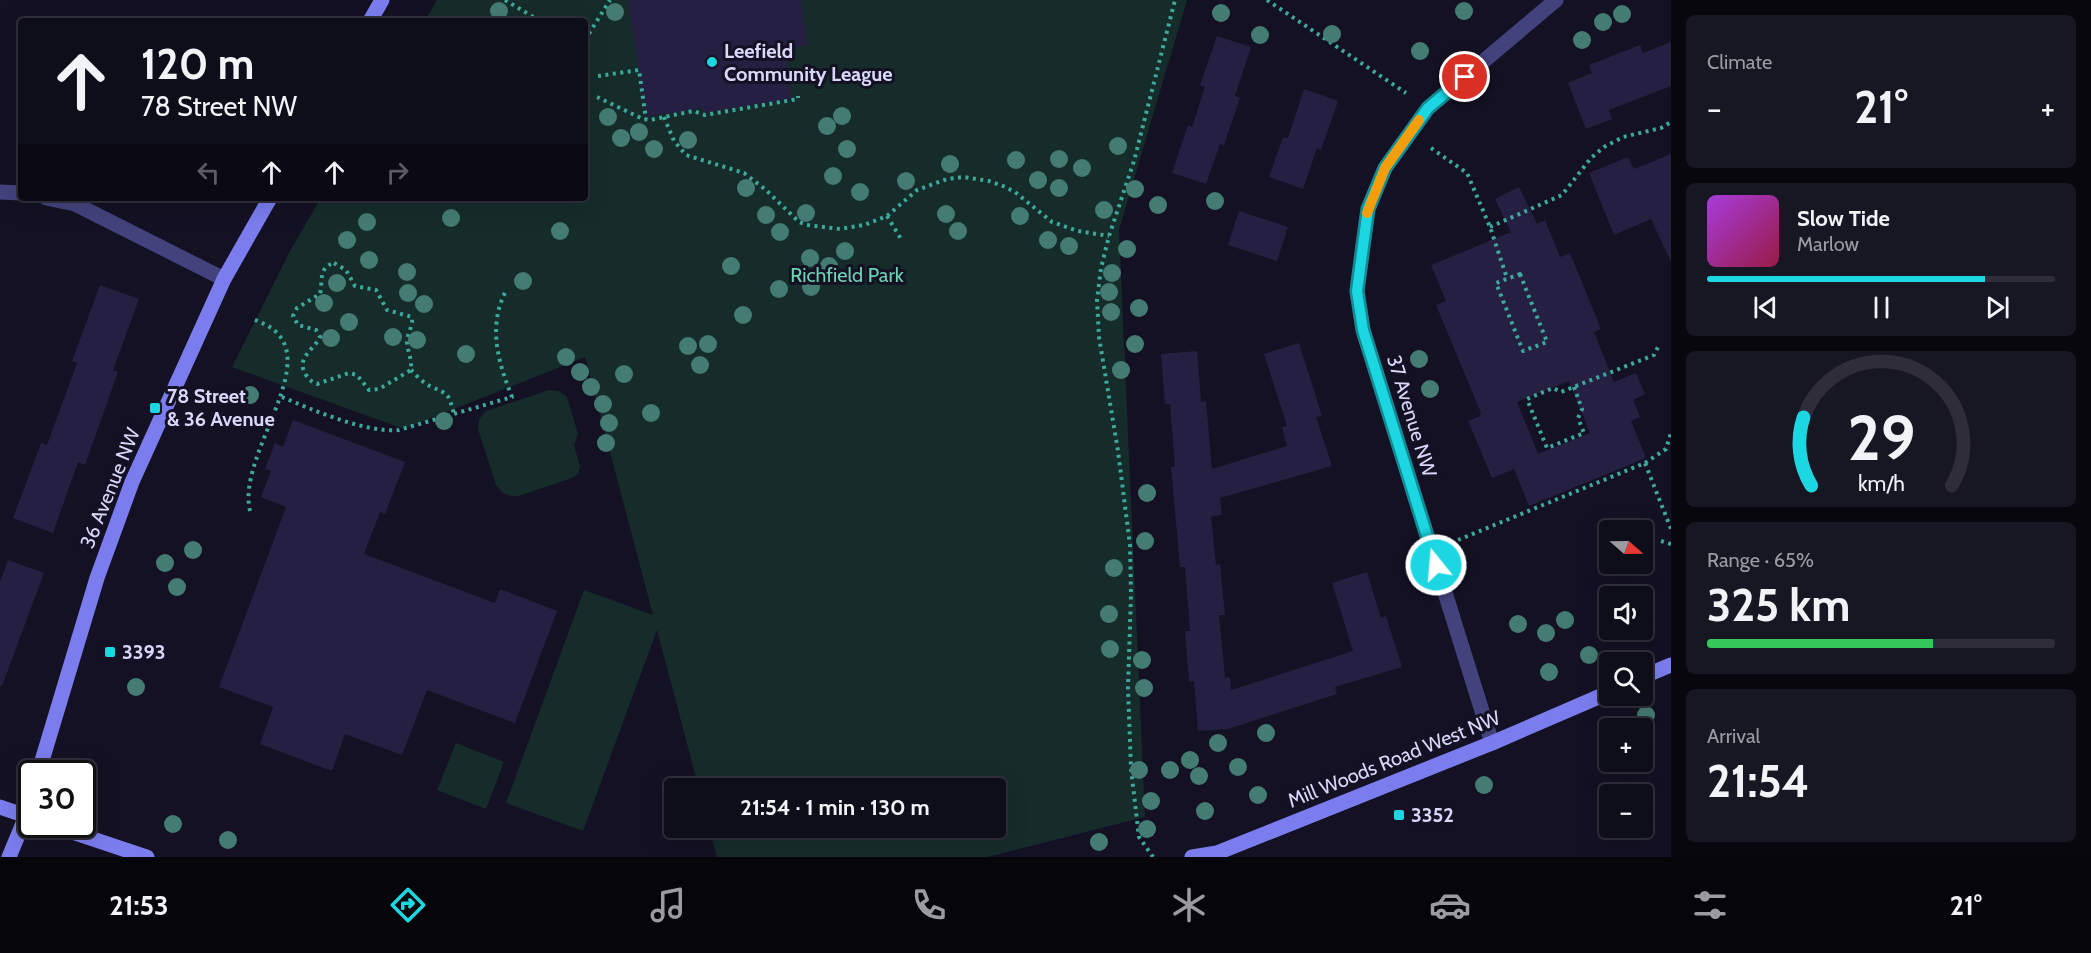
<!DOCTYPE html>
<html lang="en">
<head>
<meta charset="utf-8">
<style>
  body { margin:0; font-family:Cabin,sans-serif; background:#171623; color:#f1f3f6; height:100vh; display:flex; flex-direction:column; font-size:22px; white-space:nowrap }
  * { box-sizing:border-box; margin:0 }
  p { font-size:20px; color:#9b9ca2 }
  .icon { flex:none; width:33px; height:33px; fill:none; stroke:currentColor; stroke-width:2; stroke-linecap:round; stroke-linejoin:round }
  .map { position:relative; flex:1; overflow:hidden }
  .side { display:flex; flex-direction:column; gap:15px; padding:15px; background:#08070e; width:420px }
  .side>* { flex:none }
  .top-card { position:absolute; left:18px; top:18px; width:570px; height:183px; border-radius:6px; box-shadow:0 6px 24px #0002,0 0 0 2px #2e2d39; background:#0e0d1a; color:#f1f3f6; overflow:hidden }
  .needle { width:39px; rotate:110deg }
  .fabs { position:absolute; left:1599px; top:520px; display:grid; gap:12px }
  .fabs a { display:grid; place-items:center; width:54px; height:54px; border-radius:6px; background:#0e0d1a; box-shadow:0 6px 24px #0002,0 0 0 2px #2e2d39; font-size:30px }
  .speed { position:absolute; left:18px; top:760px; display:flex; gap:12px; font-size:30px; font-weight:700; text-align:center }
  .speed>* { display:grid; place-content:center; width:78px; height:78px; border-radius:50%; background:#0e0d1a; box-shadow:0 6px 24px #0002,0 0 0 2px #2e2d39; line-height:1 }
  .speed .limit { border:3px solid #111; border-radius:9px; background:#fff; color:#111 }
  .pin { position:absolute; display:grid; place-items:center; width:51px; height:51px; color:#fff; margin:-26px; border:3px solid #fff; border-radius:50%; box-shadow:0 2px 6px #0007 }
  .me { position:absolute; width:66px; margin:-33px; rotate:343deg; stroke-linejoin:round; filter:drop-shadow(0 0 4px #0008) }
  .turn { display:flex; align-items:center; gap:21px; height:126px; padding:0 24px; font-size:27px }
  .turn .icon { width:78px; height:78px; stroke-width:2.5 }
  .turn b { display:block; font-size:42px; line-height:51px }
  .lanes { display:flex; align-items:center; height:57px; padding:0 24px; background:#0003; justify-content:center; gap:30px; direction:ltr }
  .lanes .off { opacity:.35 }
  .big { font-size:45px; font-weight:700; line-height:1.1 }
  .side .tile { flex:1; display:flex; flex-direction:column; justify-content:center; gap:9px; min-width:0; padding:0 21px; border-radius:9px; background:#171623 }
  .side .dial { align-items:center; gap:0 }
  .dial svg { height:156px; overflow:visible; fill:none; stroke:#2e2d39; stroke-width:7; stroke-linecap:round; text-anchor:middle }
  .dial text { fill:#f1f3f6; stroke:none }
  .song { display:flex; align-items:center; gap:18px }
  .cover { width:72px; height:72px; border-radius:9px; background:linear-gradient(135deg,hsl(280 70% 55%),hsl(340 70% 35%)) }
  .played { height:6px; border-radius:3px; background:linear-gradient(90deg,#1cd7e2 80%,#2e2d39 80%) }
  .keys { display:flex; justify-content:space-around; direction:ltr }
  .heat { display:flex; justify-content:space-between; align-items:center; font-size:33px; direction:ltr }
  .charge { height:9px; border-radius:4px; background:linear-gradient(90deg,#34c759 65%,#2e2d39 0) }
  .trip { position:absolute; left:664px; top:778px; width:342px; height:60px; border-radius:6px; background:#0e0d1a; box-shadow:0 6px 24px #0002,0 0 0 2px #2e2d39; font-weight:700; line-height:60px; text-align:center }
  .dock { display:flex; height:96px; justify-content:space-around; align-items:center; background:#06050a; color:#9b9ca2 }
  .dock .icon { width:42px; height:42px }
  .dock .active { color:#1cd7e2 }
  .dock b { font-size:27px; color:#f1f3f6 }
  main { display:flex; flex:1; min-height:0 }
  .map>svg:first-child { display:block }
  .green { fill:#152c2a }
  .building { fill:#252041; fill-rule:evenodd }
  .lines { fill:none; stroke-linecap:round; stroke-linejoin:round }
  .path { stroke:#3ea89c; stroke-width:4; stroke-dasharray:3 4.5; stroke-linecap:butt }
  .street { stroke:#42437c; stroke-width:15 }
  .secondary { stroke:#7b7dee; stroke-width:15 }
  .tree { fill:#447b72 }
  .route-casing { stroke:#128c93; stroke-width:15 }
  .route { stroke:#1cd7e2; stroke-width:10 }
  .slow { stroke:#f59e0b; stroke-width:10 }
  .poi-dot { fill:#1cd7e2; stroke:#131123; stroke-width:2 }
  .labels { text-anchor:middle; stroke-width:6; stroke-linejoin:round; paint-order:stroke }
  .poi-label { font-size:20px; font-weight:bold; fill:#dad8fa; stroke:#131123; text-anchor:start }
  .park-label { font-size:20px; fill:#6dd1b3; stroke:#131123 }
  .street-label { font-size:20px; fill:#dad8fa; stroke:#131123 }
</style>
</head>
<body>
<main>
<div class="map">
<svg width="1671" height="857" viewBox="0 0 1671 857">
  <rect width="100%" height="100%" fill="#131123"/>
  <path class="green" d="M437,0H1187L1119,230L1145,817L987,857H717L709,828H996V789H699L657,630L583,831L506,803L584,590L653,615L585,357L404,429L232,367L290,251L321,198H585V21H425Z
    M549,390L559,391L567,397L578,434L574,445L580,467L578,474L572,478L518,496H511L503,493L496,485L478,429L479,419L486,411Z
    M456,743L504,762L486,809L437,790Z"/>
  <path class="building" d="M628,0H801L808,45L784,49L792,99L703,113L702,108L646,117Z
    M1217,36L1251,47L1235,96L1240,98L1224,145L1220,144L1206,184L1172,173L1188,125L1192,127L1205,87L1200,85Z
    M1671,42V86L1609,110L1612,119L1586,129L1568,83L1592,73L1589,65L1640,45L1643,53Z
    M1304,89L1338,101L1321,150L1317,148L1303,189L1269,177L1283,137L1288,138Z
    M1671,154V262L1651,219L1614,235L1589,173L1628,157L1634,169Z
    M1519,187L1537,224L1545,220L1560,257L1570,253L1601,329L1594,332L1614,382L1636,373L1645,394L1633,400L1640,417L1631,421L1646,458L1529,506L1514,469L1492,478L1468,421L1480,416L1481,413L1436,305L1446,301L1431,265L1511,232L1495,199ZM1569,381L1590,433L1538,454L1517,402Z
    M1239,211L1288,227L1277,261L1228,245Z
    M100,285L139,299L113,370L118,372L85,465L78,462L53,533L13,518L41,443L47,445L77,363L72,361Z
    M1299,343L1322,416L1316,417L1332,466L1220,498L1222,515L1211,516L1216,565L1220,564L1225,615H1219L1225,678L1230,677L1231,690L1353,651L1332,583L1367,572L1381,618L1386,616L1402,667L1335,687L1337,694L1228,729L1198,731L1194,681L1189,682L1185,631H1190L1185,567H1180L1171,467H1175L1170,404H1165L1161,354L1197,351L1201,402L1206,401L1212,469L1287,446L1282,427L1287,426L1264,354Z
    M293,420L405,462L385,514L380,512L364,554L495,603L500,589L557,611L515,723L427,690L402,755L345,734L332,771L260,744L273,707L219,687L286,507L261,497L271,471L265,469L275,443L283,447Z
    M8,560L44,573L2,686H0V582Z"/>
  <g class="lines">
    <path class="path" d="M505,0L540,21
      M1267,0L1406,93
      M585,40L610,0
      M598,76L639,70L646,119
      M597,97L643,119L650,120L693,111L705,115L798,99V96
      M664,117L674,141L686,155L744,173L766,190L799,222L807,225L840,229L864,225L887,216L917,190L947,179L964,177L989,181L1003,186L1015,192L1052,222L1078,231L1109,236
      M1431,148L1467,173L1490,227L1507,278
      M887,216L901,239
      M1490,227L1562,195L1591,158L1604,147L1623,137L1661,128L1671,122
      M334,263L346,270L355,286L376,290L387,310L412,317C413,326 408,332 407,341C407,351 412,357 411,370L379,389L369,390L357,375L349,373L317,384C312,382 309,380 306,375C295,358 314,350 320,337L316,330L298,325L293,316L297,308L320,294C323,282 318,267 334,263Z
      M1520,274L1547,342L1523,351L1496,283Z
      M411,370C416,375 423,383 430,386C449,395 448,392 454,414
      M1574,387L1582,409L1578,418L1584,433L1547,448L1527,399L1553,388L1561,392L1654,355L1659,345
      M282,397C313,410 365,433 399,430L512,397C498,362 487,325 507,289
      M1645,463L1666,449L1671,433
      M250,511C237,457 315,371 277,333C271,326 262,323 253,319
      M1458,540L1645,463L1671,529
      M1661,541L1671,544
      M1153,857L1139,837L1131,769L1128,688L1131,594L1130,545L1118,451L1099,337L1097,300L1101,268L1109,236L1134,161L1175,0"/>
    <path class="street" d="M0,192L21,193
      M46,198L75,204L224,279
      M1492,743L1363,330L1357,291L1363,244L1368,209L1385,168L1428,108L1556,0"/>
    <path class="secondary" d="M370,21L382,0
      M1642,677L1671,665
      M38,774L97,578L132,482L224,279L270,198
      M0,807L32,818
      M51,825L147,857
      M9,857L26,816L32,798
      M1192,857L1217,853L1492,743L1610,692"/>
  </g>
  <g class="tree">
    <circle cx="499" cy="11" r="9"/>
    <circle cx="1464" cy="11" r="9"/>
    <circle cx="615" cy="12" r="9"/>
    <circle cx="1221" cy="13" r="9"/>
    <circle cx="1622" cy="14" r="9"/>
    <circle cx="1603" cy="22" r="9"/>
    <circle cx="1332" cy="34" r="9"/>
    <circle cx="1260" cy="35" r="9"/>
    <circle cx="1582" cy="40" r="9"/>
    <circle cx="1420" cy="51" r="9"/>
    <circle cx="842" cy="116" r="9"/>
    <circle cx="608" cy="117" r="9"/>
    <circle cx="827" cy="126" r="9"/>
    <circle cx="639" cy="132" r="9"/>
    <circle cx="621" cy="138" r="9"/>
    <circle cx="688" cy="140" r="9"/>
    <circle cx="1118" cy="146" r="9"/>
    <circle cx="654" cy="149" r="9"/>
    <circle cx="847" cy="149" r="9"/>
    <circle cx="1059" cy="159" r="9"/>
    <circle cx="1016" cy="160" r="9"/>
    <circle cx="950" cy="164" r="9"/>
    <circle cx="1082" cy="168" r="9"/>
    <circle cx="833" cy="176" r="9"/>
    <circle cx="1038" cy="180" r="9"/>
    <circle cx="906" cy="181" r="9"/>
    <circle cx="746" cy="188" r="9"/>
    <circle cx="1059" cy="188" r="9"/>
    <circle cx="1135" cy="189" r="9"/>
    <circle cx="860" cy="192" r="9"/>
    <circle cx="1215" cy="201" r="9"/>
    <circle cx="1158" cy="205" r="9"/>
    <circle cx="1104" cy="210" r="9"/>
    <circle cx="806" cy="213" r="9"/>
    <circle cx="946" cy="214" r="9"/>
    <circle cx="766" cy="215" r="9"/>
    <circle cx="1020" cy="216" r="9"/>
    <circle cx="451" cy="218" r="9"/>
    <circle cx="367" cy="222" r="9"/>
    <circle cx="560" cy="231" r="9"/>
    <circle cx="958" cy="231" r="9"/>
    <circle cx="780" cy="232" r="9"/>
    <circle cx="347" cy="240" r="9"/>
    <circle cx="1048" cy="240" r="9"/>
    <circle cx="1069" cy="246" r="9"/>
    <circle cx="1127" cy="249" r="9"/>
    <circle cx="845" cy="251" r="9"/>
    <circle cx="810" cy="258" r="9"/>
    <circle cx="369" cy="260" r="9"/>
    <circle cx="731" cy="266" r="9"/>
    <circle cx="829" cy="266" r="9"/>
    <circle cx="407" cy="272" r="9"/>
    <circle cx="1112" cy="273" r="9"/>
    <circle cx="523" cy="281" r="9"/>
    <circle cx="337" cy="283" r="9"/>
    <circle cx="811" cy="287" r="9"/>
    <circle cx="779" cy="289" r="9"/>
    <circle cx="1109" cy="292" r="9"/>
    <circle cx="408" cy="293" r="9"/>
    <circle cx="324" cy="303" r="9"/>
    <circle cx="424" cy="304" r="9"/>
    <circle cx="1139" cy="308" r="9"/>
    <circle cx="1111" cy="312" r="9"/>
    <circle cx="743" cy="315" r="9"/>
    <circle cx="349" cy="322" r="9"/>
    <circle cx="393" cy="337" r="9"/>
    <circle cx="331" cy="338" r="9"/>
    <circle cx="417" cy="340" r="9"/>
    <circle cx="708" cy="344" r="9"/>
    <circle cx="1135" cy="344" r="9"/>
    <circle cx="688" cy="346" r="9"/>
    <circle cx="466" cy="354" r="9"/>
    <circle cx="566" cy="357" r="9"/>
    <circle cx="1419" cy="359" r="9"/>
    <circle cx="700" cy="365" r="9"/>
    <circle cx="1121" cy="370" r="9"/>
    <circle cx="580" cy="372" r="9"/>
    <circle cx="624" cy="374" r="9"/>
    <circle cx="591" cy="387" r="9"/>
    <circle cx="1430" cy="389" r="9"/>
    <circle cx="250" cy="395" r="9"/>
    <circle cx="603" cy="404" r="9"/>
    <circle cx="651" cy="413" r="9"/>
    <circle cx="444" cy="421" r="9"/>
    <circle cx="609" cy="423" r="9"/>
    <circle cx="606" cy="443" r="9"/>
    <circle cx="1147" cy="493" r="9"/>
    <circle cx="1145" cy="541" r="9"/>
    <circle cx="193" cy="550" r="9"/>
    <circle cx="165" cy="563" r="9"/>
    <circle cx="1114" cy="568" r="9"/>
    <circle cx="177" cy="587" r="9"/>
    <circle cx="1109" cy="614" r="9"/>
    <circle cx="1565" cy="620" r="9"/>
    <circle cx="1518" cy="624" r="9"/>
    <circle cx="1546" cy="633" r="9"/>
    <circle cx="1110" cy="649" r="9"/>
    <circle cx="1589" cy="655" r="9"/>
    <circle cx="1142" cy="660" r="9"/>
    <circle cx="1549" cy="672" r="9"/>
    <circle cx="136" cy="687" r="9"/>
    <circle cx="1144" cy="688" r="9"/>
    <circle cx="1646" cy="715" r="9"/>
    <circle cx="1266" cy="733" r="9"/>
    <circle cx="1218" cy="743" r="9"/>
    <circle cx="1190" cy="760" r="9"/>
    <circle cx="1238" cy="767" r="9"/>
    <circle cx="1139" cy="770" r="9"/>
    <circle cx="1170" cy="770" r="9"/>
    <circle cx="1199" cy="776" r="9"/>
    <circle cx="1484" cy="785" r="9"/>
    <circle cx="1258" cy="795" r="9"/>
    <circle cx="1151" cy="801" r="9"/>
    <circle cx="1205" cy="811" r="9"/>
    <circle cx="173" cy="824" r="9"/>
    <circle cx="1147" cy="829" r="9"/>
    <circle cx="228" cy="840" r="9"/>
    <circle cx="1099" cy="842" r="9"/>
  </g>
  <g class="lines">
    <g class="route-casing">
      <path id="route" d="M1436,565L1363,330L1357,291L1368,209L1385,168L1428,108L1465,77"/>
    </g>
    <use href="#route" class="route"/>
    <path class="slow" d="M1367,213L1385,168L1419,120"/>
  </g>
  <g class="poi-dot">
    <circle cx="712" cy="62" r="6"/>
    <rect x="149" y="402" width="12" height="12" rx="3"/>
    <rect x="104" y="646" width="12" height="12" rx="3"/>
    <rect x="1393" y="809" width="12" height="12" rx="3"/>
  </g>
  <g class="labels">
    <g class="poi-label">
      <text x="724" y="58">Leefield<tspan x="724" dy="23">Community League</tspan></text>
      <text x="167" y="403">78 Street<tspan x="167" dy="23">&amp; 36 Avenue</tspan></text>
      <text x="122" y="659">3393</text>
      <text x="1411" y="822">3352</text>
    </g>
    <g class="park-label">
      <text x="847" y="282">Richfield Park</text>
    </g>
    <g class="street-label">
      <text transform="translate(1412 416) rotate(73)" y="7">37 Avenue NW</text>
      <text transform="translate(110 488) rotate(-68)" y="7">36 Avenue NW</text>
      <text transform="translate(1394 759) rotate(-22)" y="7">Mill Woods Road West NW</text>
    </g>
  </g>
</svg>
<div class="fabs">
<a><svg class="needle" viewBox="-14 -14 28 28"><path d="M0-13l5 13h-10z" fill="#e53935"/><path d="M0 13l5-13h-10z" fill="#9b9ca2"/></svg></a>
<a><svg class="icon" aria-label="sound" viewBox="0 0 24 24"><path d="M4 9h4l5-4v14l-5-4H4zM17 9q2 3 0 6"/></svg></a>
<a><svg class="icon" aria-label="search" viewBox="0 0 24 24"><circle cx="10" cy="10" r="6"/><path d="M15 15l6 6"/></svg></a>
<a>+</a>
<a>−</a>
</div>
<div class="speed"><div class="limit">30</div></div>
<div class="pin" style="left:1465px;top:77px;background:#d93025"><svg class="icon" aria-label="arrive" viewBox="0 0 24 24"><path d="M6 21V4h12l-3 4 3 4H6"/></svg></div>
<svg class="me" style="left:1436px;top:565px" viewBox="-20 -20 40 40"><circle r="17" fill="#1cd7e2" stroke="#fff" stroke-width="3"/><path d="M0-11L8 9 0 5-8 9z" fill="#fff"/></svg>
<div class="trip">21:54 · 1 min · 130 m</div>
<div class="top-card">
<div class="turn"><svg class="icon" aria-label="ahead" viewBox="0 0 24 24"><path d="M12 20V5M6 11l6-6 6 6"/></svg><div><b>120 m</b>78 Street NW</div></div>
<div class="lanes"><svg class="icon off" aria-label="left" viewBox="0 0 24 24"><path d="M17 20v-9H6M10 6l-5 5 5 5"/></svg><svg class="icon" aria-label="ahead" viewBox="0 0 24 24"><path d="M12 20V5M6 11l6-6 6 6"/></svg><svg class="icon" aria-label="ahead" viewBox="0 0 24 24"><path d="M12 20V5M6 11l6-6 6 6"/></svg><svg class="icon off" aria-label="right" viewBox="0 0 24 24"><path d="M7 20v-9h11M14 6l5 5-5 5"/></svg></div>
</div>
</div>
<section class="side">
<div class="tile"><p>Climate</p>
<div class="heat"><a>−</a><b class="big">21°</b><a>+</a></div>
</div>
<div class="tile">
<div class="song"><i class="cover"></i><div><b>Slow Tide</b><p>Marlow</p></div></div>
<div class="played"></div>
<div class="keys"><svg class="icon" aria-label="previous" viewBox="0 0 24 24"><path d="M18 5L8 12l10 7zM5 5v14"/></svg><svg class="icon" aria-label="pause" viewBox="0 0 24 24"><path d="M8 5v14M16 5v14"/></svg><svg class="icon" aria-label="next" viewBox="0 0 24 24"><path d="M6 5l10 7-10 7zM19 5v14"/></svg></div>
</div>
<div class="tile dial"><svg viewBox="0 0 100 80">
<path d="M14 69A42 42 0 1 1 86 69"/>
<path d="M14 69A42 42 0 0 1 10 34" stroke="#1cd7e2"/>
<text x="50" y="56" font-size="32" font-weight="700">29</text>
<text x="50" y="72" font-size="11">km/h</text>
</svg></div>
<div class="tile"><p>Range · 65%</p><b class="big">325 km</b><div class="charge"></div></div>
<div class="tile"><p>Arrival</p><b class="big">21:54</b></div>
</section>
</main>
<nav class="dock">
<b>21:53</b>
<svg class="icon active" aria-label="directions" viewBox="0 0 24 24"><path d="M12 3l9 9-9 9-9-9zM9 14v-3h6M13 9l2 2-2 2"/></svg>
<svg class="icon" aria-label="music" viewBox="0 0 24 24"><path d="M9 18V5l10-2v13"/><circle cx="6" cy="18" r="3"/><circle cx="16" cy="16" r="3"/></svg>
<svg class="icon" aria-label="phone" viewBox="0 0 24 24"><path d="M5 4h4l2 5-3 2q2 4 5 5l2-3 5 2v4C11 20 4 13 5 4z"/></svg>
<svg class="icon" aria-label="climate" viewBox="0 0 24 24"><path d="M12 3v18M4 7l16 10M4 17L20 7"/></svg>
<svg class="icon" aria-label="car" viewBox="0 0 24 24"><path d="M5 17H2v-5l4-1 3-4h7l3 4 3 1v5h-3M9 17h6M6 11h13"/><circle cx="7" cy="17" r="2"/><circle cx="17" cy="17" r="2"/></svg>
<svg class="icon" aria-label="filters" viewBox="0 0 24 24"><path d="M4 7h16M4 17h16"/><circle cx="9" cy="7" r="2"/><circle cx="15" cy="17" r="2"/></svg>
<b>21°</b>
</nav>
</body>
</html>
